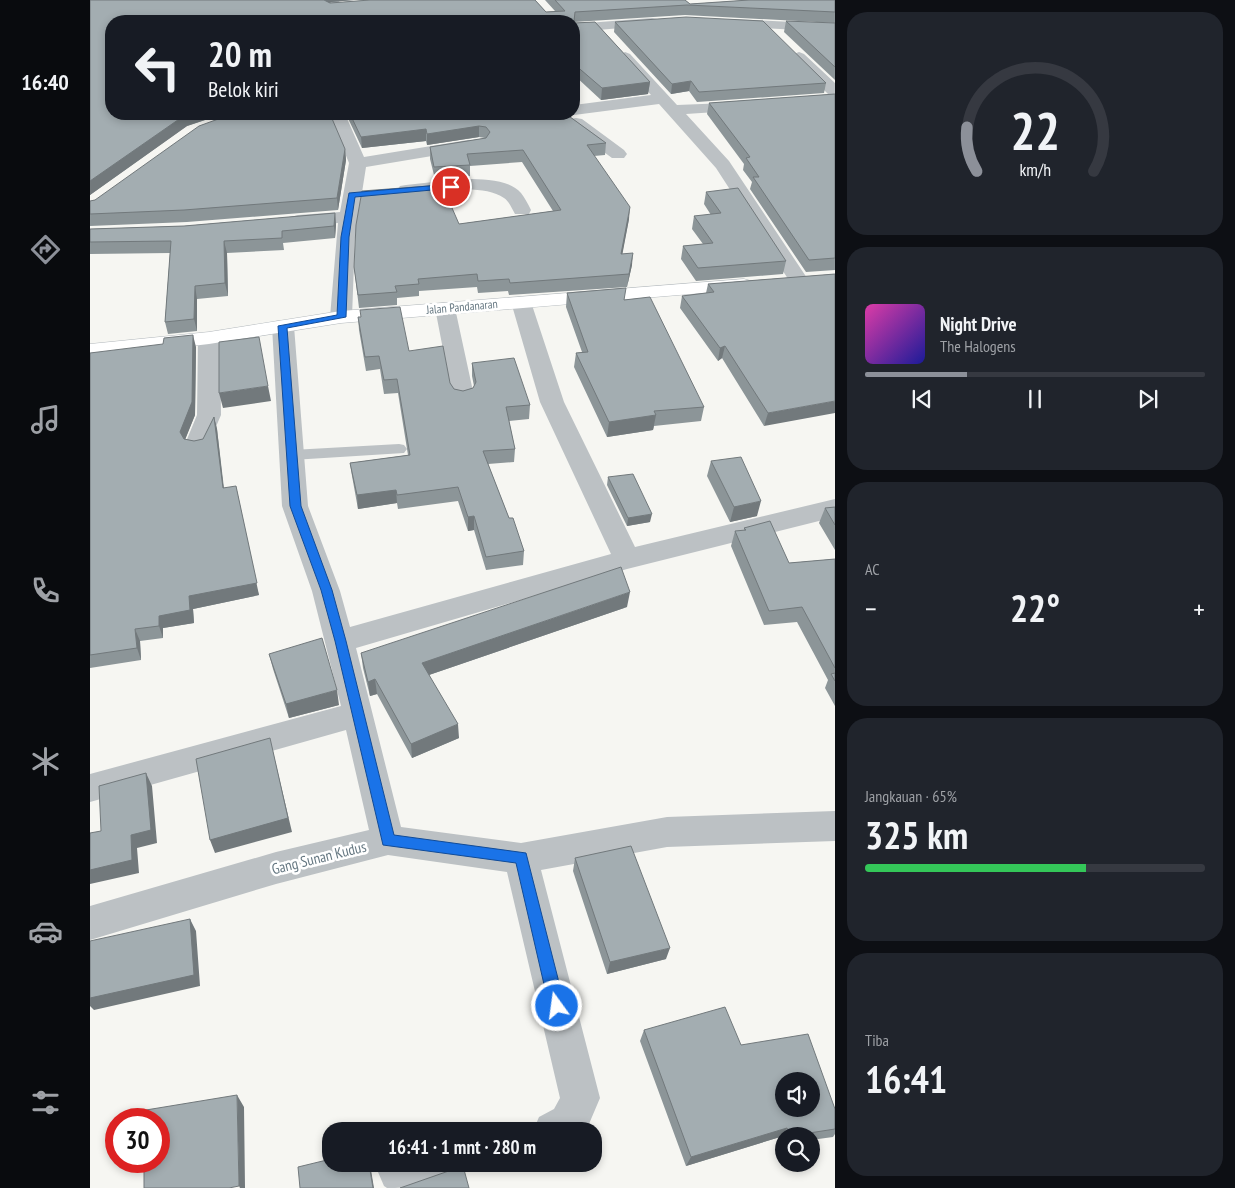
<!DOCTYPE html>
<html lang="id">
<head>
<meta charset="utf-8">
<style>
  body { margin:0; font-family:"PT Sans Narrow",sans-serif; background:#20242c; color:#f1f3f6; height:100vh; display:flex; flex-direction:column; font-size:19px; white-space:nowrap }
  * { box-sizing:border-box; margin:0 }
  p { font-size:16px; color:#9ea1a6 }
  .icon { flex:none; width:28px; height:28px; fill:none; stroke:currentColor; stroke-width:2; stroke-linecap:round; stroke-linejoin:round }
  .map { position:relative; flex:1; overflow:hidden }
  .panel { display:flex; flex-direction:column; gap:12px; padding:12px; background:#0d0f14; width:400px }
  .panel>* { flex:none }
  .hud { position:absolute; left:15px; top:15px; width:475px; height:105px; border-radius:20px; box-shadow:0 2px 8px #0003; background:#171b24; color:#f1f3f6; overflow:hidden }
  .buttons { position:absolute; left:685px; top:1072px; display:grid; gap:10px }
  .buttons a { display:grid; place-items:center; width:45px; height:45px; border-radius:50%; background:#171b24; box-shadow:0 2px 8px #0003; font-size:25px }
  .speed { position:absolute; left:15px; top:1108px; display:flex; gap:10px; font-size:25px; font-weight:700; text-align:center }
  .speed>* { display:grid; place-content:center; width:65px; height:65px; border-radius:50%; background:#171b24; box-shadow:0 2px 8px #0003; line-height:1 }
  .speed .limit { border:8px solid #d22; background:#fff; color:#111 }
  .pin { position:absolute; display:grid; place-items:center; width:42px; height:42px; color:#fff; margin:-21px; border:2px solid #fff; border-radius:50%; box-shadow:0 1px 5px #0007 }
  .me { position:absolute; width:55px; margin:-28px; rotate:346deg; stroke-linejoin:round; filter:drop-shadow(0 0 4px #0008) }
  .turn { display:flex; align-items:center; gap:18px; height:105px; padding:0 20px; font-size:22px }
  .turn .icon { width:65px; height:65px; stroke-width:2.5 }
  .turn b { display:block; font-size:35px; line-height:42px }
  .big { font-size:38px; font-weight:700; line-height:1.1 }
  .panel .card { flex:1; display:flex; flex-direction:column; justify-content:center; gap:8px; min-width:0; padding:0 18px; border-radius:20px; background:#20242c }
  .panel .dial { align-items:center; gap:0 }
  .dial svg { height:130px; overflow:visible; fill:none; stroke:#363941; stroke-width:7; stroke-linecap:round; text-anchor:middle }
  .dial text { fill:#f1f3f6; stroke:none }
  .song { display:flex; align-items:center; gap:15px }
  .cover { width:60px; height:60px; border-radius:8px; background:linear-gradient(135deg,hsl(320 70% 55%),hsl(240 70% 35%)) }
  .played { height:5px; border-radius:2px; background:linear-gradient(90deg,#8c9099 30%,#363941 30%) }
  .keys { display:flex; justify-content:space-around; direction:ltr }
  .heat { display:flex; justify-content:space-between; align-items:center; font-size:28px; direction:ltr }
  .charge { height:8px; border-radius:4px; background:linear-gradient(90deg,#34c759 65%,#363941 0) }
  .trip { position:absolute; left:232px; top:1122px; width:280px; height:50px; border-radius:20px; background:#171b24; box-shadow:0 2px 8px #0003; font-weight:700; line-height:50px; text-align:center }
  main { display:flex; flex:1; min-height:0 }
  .tab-bar { display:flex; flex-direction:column; width:90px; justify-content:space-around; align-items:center; background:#090b0e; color:#9ea1a6 }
  .tab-bar .icon { width:35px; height:35px }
  .tab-bar .current { color:#8c9099 }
  .tab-bar b { font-size:22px; color:#f1f3f6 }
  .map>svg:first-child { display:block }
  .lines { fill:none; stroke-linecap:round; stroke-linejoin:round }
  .secondary-casing { stroke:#b1b7bb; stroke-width:1 }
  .service { fill:#bcc1c4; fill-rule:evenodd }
  .minor { fill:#bcc1c4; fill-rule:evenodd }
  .secondary { fill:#fff; fill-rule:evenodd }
  .wall { fill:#8c9598 }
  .shaded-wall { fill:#72797c }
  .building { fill:#a3adb1; stroke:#72797c; fill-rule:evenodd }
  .route { fill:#1a73e8; stroke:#114b97 }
  .labels { text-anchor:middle; stroke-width:5; stroke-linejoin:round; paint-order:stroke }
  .far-street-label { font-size:12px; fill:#667882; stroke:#fff }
  .street-label { font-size:15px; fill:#667882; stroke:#fff }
</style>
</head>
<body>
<main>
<nav class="tab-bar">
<b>16:40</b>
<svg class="icon current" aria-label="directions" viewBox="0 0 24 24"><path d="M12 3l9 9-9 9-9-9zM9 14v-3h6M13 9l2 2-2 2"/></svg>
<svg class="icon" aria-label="music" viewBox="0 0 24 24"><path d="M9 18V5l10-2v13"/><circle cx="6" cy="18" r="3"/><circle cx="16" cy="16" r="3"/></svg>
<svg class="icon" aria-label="phone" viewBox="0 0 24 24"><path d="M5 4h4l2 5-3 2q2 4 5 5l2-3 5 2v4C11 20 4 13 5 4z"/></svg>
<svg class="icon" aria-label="climate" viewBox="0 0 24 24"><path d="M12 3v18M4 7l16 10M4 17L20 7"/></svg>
<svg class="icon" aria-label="car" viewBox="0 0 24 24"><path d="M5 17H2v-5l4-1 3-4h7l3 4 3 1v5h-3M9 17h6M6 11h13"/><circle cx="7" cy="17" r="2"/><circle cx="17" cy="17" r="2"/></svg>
<svg class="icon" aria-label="filters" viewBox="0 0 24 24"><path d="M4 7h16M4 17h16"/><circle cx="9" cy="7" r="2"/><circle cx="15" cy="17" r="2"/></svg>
</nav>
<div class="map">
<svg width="745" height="1188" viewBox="0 0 745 1188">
  <rect width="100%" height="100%" fill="#f6f6f2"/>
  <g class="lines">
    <g class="secondary-casing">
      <path id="secondary" d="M654,279L661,281L664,285L661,289L251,323L119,344L0,358V344L119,332L251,311Z"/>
    </g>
    <path class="service" d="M309,444L314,445L317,449L314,453L202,460L197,459L194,455L197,451L202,450Z"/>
    <path class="minor" d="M235,0H249L250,21H236Z
      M562,18L567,19L569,22L567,25L484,32V24Z
      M640,19L745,24V32L635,26L633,23L635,20Z
      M535,52L540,54L587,105L662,102L664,105L662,108L656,110L596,114L639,161L719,281L716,285L709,287L702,285L626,168L569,104L484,115L479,114H484V105L561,95L527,57Z
      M709,52L714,54L745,83V97L739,95L701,57L704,54Z
      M239,114H255L274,157L378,140L384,141L387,145L384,149L276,167L265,237L262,317L258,321L251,323L244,321L240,317L248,223L208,227L201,225L199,221L201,217L208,215L250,212L259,163Z
      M486,118L492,119L534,150L537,154L534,158H522L480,127L478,123L480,119Z
      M370,179C388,179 418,178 431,193C435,198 438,204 441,210L439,214H425C422,209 419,201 414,198C391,182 343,193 316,195L310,194L307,190L310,186L316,185Z
      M431,296L438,298L441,302L474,402L545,547L745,499V517L537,569L266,648L311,827L431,843L577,817L745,811V841L577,847L451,870L510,1098L496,1131H443L449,1117L464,1109L470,1098L417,872L298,855L186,884L0,940V906L186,852L279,830L256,730L0,802V774L251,706L222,591L192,506L182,326L185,321L193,320L201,321L204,326L218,506L250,591L260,627L521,554L450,402L421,302L424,298Z
      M355,302L362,304L365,308L384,396L381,401L373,403L365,401L362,396L345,308L348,304Z
      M119,332L127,333L130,338L131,415L116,450L107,452L98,450L95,444L107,415L108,338L111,333Z
      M291,1164H360L354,1178C335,1186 319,1188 297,1188L294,1186L288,1172Z"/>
    <use href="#secondary" class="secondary"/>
  </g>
  <path class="wall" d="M0,0H264L241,2L240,3L280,0H445L456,12L465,11L455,0H595L600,4L659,0H745V23L595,15L484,22V23L505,22L560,82L558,94L511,100L484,75V21H21V114H133L97,126L0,195Z
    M696,21L745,23V80L694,32Z
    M525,22L736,83L734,93L607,102L599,91L581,94L524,32Z
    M745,94V270L716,272L660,189L662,182L653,170L654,164L617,114L619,103Z
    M256,114H476L516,143L515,155L504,156L539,219L532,254L542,265L537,287L419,295L418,291L388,293L387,287L329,291V296L307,298V305L269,308L264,267L369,224L463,211L432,162L380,166V176L345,179L340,159V147L395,138L389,137L337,145L336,141L272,148Z
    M255,149L256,160L248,210L97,222L0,226V201Z
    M616,192L696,261L693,274L606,281L591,259L593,246L613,244L602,229L604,216L621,215L614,204Z
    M245,213L246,225L245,238L193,243L194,250L137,253L138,296L107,299V331L78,334L75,322L80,253L0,254V229L94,226Z
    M745,274L674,426L632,358L628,361L590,308L592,296L616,293L618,284Z
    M477,293L534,300L614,407L611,421L564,426L563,430L517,437L484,367L486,353L492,352L476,307Z
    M268,317L319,351L360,383L364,389L373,391L383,388L384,386L382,376V363L440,405L439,419L419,421L425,449L424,462L398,464L419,518L434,551L433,565L396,570L384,530L378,531L368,501L308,509L307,503L268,509L262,476L260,463L318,455L308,393L294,394L290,369L276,371L269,330Z
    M106,347L105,415L95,439L104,441L113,439L124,417L127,429L134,488L169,595L103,609L104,623L73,628V638L50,641L51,660L0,668V353Z
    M621,461L667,516L640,522L617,476Z
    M518,477L560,522L537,526L517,485Z
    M745,507V550L729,523L735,508Z
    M654,528L699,563L745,559V706L735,688L738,680L707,622L674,625L641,546L645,531H654Z
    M537,607L339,675L369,738L322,758L287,694L280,696L273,668L271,653Z
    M179,654L249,705L199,718L183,669Z
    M485,858L576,959L517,974L483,871Z
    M554,1030L651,1045L745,1109V1134L743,1137L721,1140V1136H694V1144H692L690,1137L596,1166L550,1041Z"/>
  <path class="shaded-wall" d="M231,0H264L241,2L232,9Z
    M601,81L599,91L581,94L582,84Z
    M560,82L558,94L511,100L512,88Z
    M489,91L488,103L484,104V92Z
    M99,114H133L97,126L0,195V181L95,115Z
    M389,126V137L337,145V134Z
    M336,129V141L272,148L271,137Z
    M255,149L256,160L248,210L247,198Z
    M540,207L539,219L530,267L531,254Z
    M245,213L246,225L245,238L244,226Z
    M134,241L137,253L138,296L135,283Z
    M543,253L542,265L537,287L539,274Z
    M105,286L107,299V331L104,319Z
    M103,335L106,347L105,415L93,445L90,432Z
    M635,346L632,358L628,361L630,348Z
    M178,386L181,401L133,408L129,393Z
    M745,401V413L674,426L678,413Z
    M566,415L563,430L517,437L519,422Z
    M124,417L127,429L135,501L133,488Z
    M146,486L169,595L103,609L104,623L73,628V638L69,626V616L99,596Z
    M306,490L307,503L268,509L267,495Z
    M671,501L667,516L640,522L644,507Z
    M562,514L560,522L537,526L538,518Z
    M384,516V530L378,531V517Z
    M540,592L537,607L333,677L332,663Z
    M45,629L50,641L51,660L47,648Z
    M285,679L287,694L280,696L278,682Z
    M247,690L249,705L199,718L196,704Z
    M368,724L369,738L322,758L321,744Z
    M183,752L202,832L125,853L120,840Z
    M56,773L62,786L67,843L47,848L49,873L0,884V870L41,835Z
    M100,919L106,931L110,986L4,1010L0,1006V998Z
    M580,948L576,959L517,974L520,962Z
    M147,1095L154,1107L155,1188H150L149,1186Z
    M697,1128L690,1137L596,1166L601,1157Z
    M279,1164H280L284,1188H283Z"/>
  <path class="building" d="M0,0H234L240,3L280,0H445L456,12L475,11L465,0H595L600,4L659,0H745V12L597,5L485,12L484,21H21V114H99L95,115L0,181Z
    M596,17L673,21L736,83L609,92L601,81L582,84L525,22Z
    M696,21L745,23V67Z
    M505,22L560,82L512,88L484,64V23Z
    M484,84H485L489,91L484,92Z
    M745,94V258L719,260L663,177H669L656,158L660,157L619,103Z
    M142,114H240L255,149L247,198L94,210L0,214V201L5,200L109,126Z
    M260,114H476L516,143L497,145L540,207L531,254L543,253L539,274L420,283L419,279L388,281L387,274L328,279L329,284L305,286L307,292L268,295L264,267L266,225L272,191L352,185L369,224L471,210L433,150L377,154L380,165L344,167L340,147L396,138L400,132L396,127L389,126L337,134L336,129L271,137Z
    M648,188L696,261L608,268L593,246L623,243L604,216L631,213L616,192Z
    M245,213L244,226L192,231V238L134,241L135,283L105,286L104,319L75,322L81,241L0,242V229L94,226Z
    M745,274V401L678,413L635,346L630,348L592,296L624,292L618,284Z
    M536,288L534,300L560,297L614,407L564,411L566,415L519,422L486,353L498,352L477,293Z
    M310,307L319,351L353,346L360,383L364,389L373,391L383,388L386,382L382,363L424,358L440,405L416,407L425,449L393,451L419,518H423L434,551L396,557L384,516L378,517L368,487L307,495L306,490L267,495L260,463L320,455L307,379L294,380L289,356L275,357L268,317H271L270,310Z
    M103,335L102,402L90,432L94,439L104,441L113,439L124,417L133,488L146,486L167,583L99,596L100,610L69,616V626L45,629L47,648L0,655V353L73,344L74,338Z
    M169,337L178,386L129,393V342Z
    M651,457L671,501L644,507L621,461Z
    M543,474L562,514L538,518L518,477Z
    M745,507V525L735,508Z
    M680,521L699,563L745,559V668L712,607L679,611L645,531L656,530L654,528Z
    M531,567L540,592L332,663L368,724L321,744L285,679L278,682L271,653Z
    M232,638L247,690L196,704L179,654Z
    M745,673V681L741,674Z
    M180,738L198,818L120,840L106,759Z
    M56,773L61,830L41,835L42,860L0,870V833L11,831L9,786Z
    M541,846L580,948L520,962L485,858Z
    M100,919L104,975L0,998V941Z
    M635,1007L651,1045L718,1034L745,1109V1129L700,1136L697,1128L601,1157L554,1030ZM694,1081H721V1109H694Z
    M147,1095L149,1186L139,1188H54V1161H69V1119H56V1110Z
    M241,1159V1164H279L283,1188H210L208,1167Z
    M373,1166L379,1188H310Z"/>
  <path class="route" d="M361,184L364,185V188L265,197L259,237L256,317L197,328L211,506L242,590L256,641L304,835L436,853L475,1006L473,1011L467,1013L462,1011L459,1006L426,863L293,845L245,641L231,590L200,506L188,326L247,315L251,237L259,193Z"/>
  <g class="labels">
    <g class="far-street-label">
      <text transform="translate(372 307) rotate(-5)" y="4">Jalan Pandanaran</text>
    </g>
    <g class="street-label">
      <text transform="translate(229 858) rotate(-14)" y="5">Gang Sunan Kudus</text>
    </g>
  </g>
</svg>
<div class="buttons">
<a><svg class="icon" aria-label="sound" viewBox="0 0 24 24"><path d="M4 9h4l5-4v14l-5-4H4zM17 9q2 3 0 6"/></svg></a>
<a><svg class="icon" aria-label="search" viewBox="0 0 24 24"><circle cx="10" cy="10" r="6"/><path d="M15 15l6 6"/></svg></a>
</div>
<div class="speed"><div class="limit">30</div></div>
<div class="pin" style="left:361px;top:187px;background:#d93025"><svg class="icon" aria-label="arrive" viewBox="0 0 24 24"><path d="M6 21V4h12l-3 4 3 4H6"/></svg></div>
<svg class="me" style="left:467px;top:1006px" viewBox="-20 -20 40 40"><circle r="17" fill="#1a73e8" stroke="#fff" stroke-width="3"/><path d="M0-11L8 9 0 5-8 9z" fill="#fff"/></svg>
<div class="trip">16:41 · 1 mnt · 280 m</div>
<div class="hud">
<div class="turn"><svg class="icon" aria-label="left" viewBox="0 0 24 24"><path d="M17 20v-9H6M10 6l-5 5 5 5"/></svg><div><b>20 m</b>Belok kiri</div></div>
</div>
</div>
<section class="panel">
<div class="card dial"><svg viewBox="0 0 100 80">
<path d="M14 69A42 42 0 1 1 86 69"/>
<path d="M14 69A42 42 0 0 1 8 42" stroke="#8c9099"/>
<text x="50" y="56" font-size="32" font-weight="700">22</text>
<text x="50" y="72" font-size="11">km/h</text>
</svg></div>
<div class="card">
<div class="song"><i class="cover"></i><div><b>Night Drive</b><p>The Halogens</p></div></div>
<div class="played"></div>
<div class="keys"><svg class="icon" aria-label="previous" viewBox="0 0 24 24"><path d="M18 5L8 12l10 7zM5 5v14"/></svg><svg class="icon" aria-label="pause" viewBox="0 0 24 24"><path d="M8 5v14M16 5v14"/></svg><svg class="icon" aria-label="next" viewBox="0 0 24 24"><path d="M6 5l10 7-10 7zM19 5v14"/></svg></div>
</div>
<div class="card"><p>AC</p>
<div class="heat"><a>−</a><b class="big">22°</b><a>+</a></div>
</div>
<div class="card"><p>Jangkauan · 65%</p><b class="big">325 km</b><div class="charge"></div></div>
<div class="card"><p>Tiba</p><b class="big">16:41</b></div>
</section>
</main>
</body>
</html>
